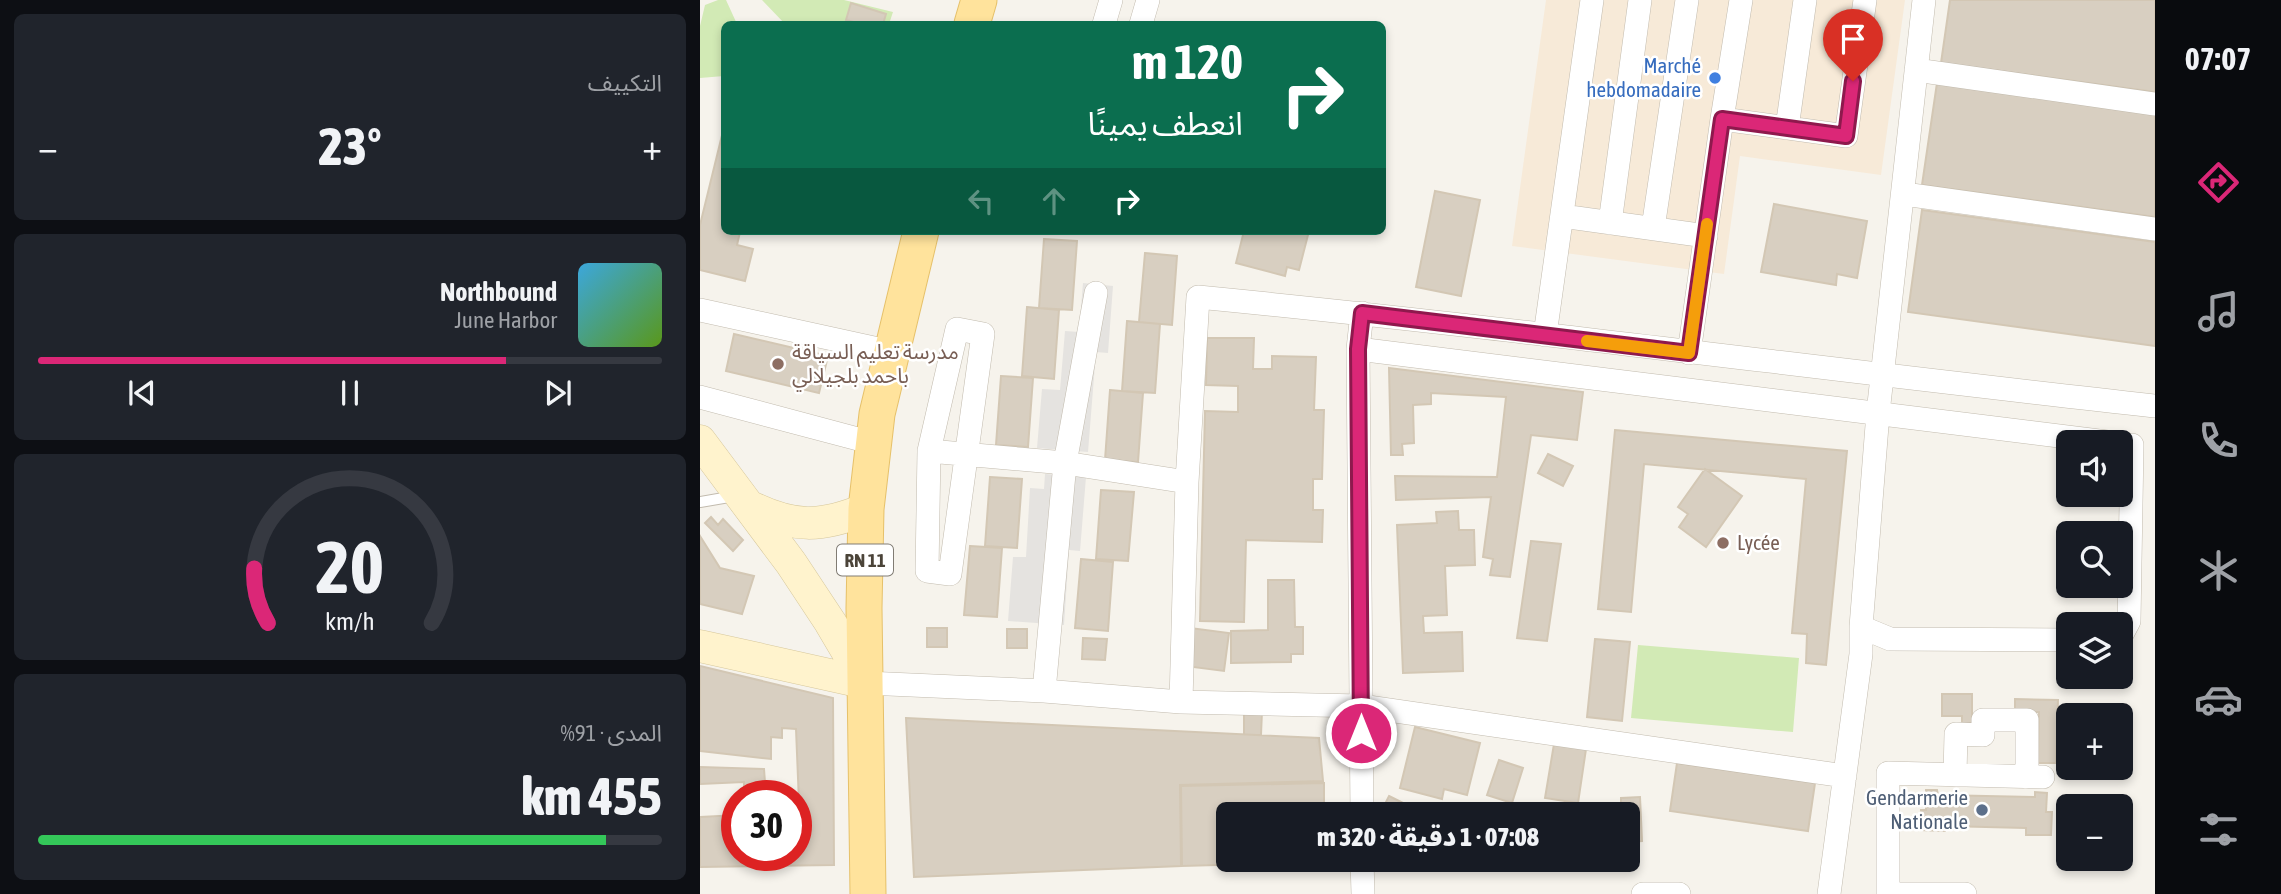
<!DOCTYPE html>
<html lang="ar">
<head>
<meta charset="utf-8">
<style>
  body { margin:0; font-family:"Asap Condensed","Noto Sans Arabic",sans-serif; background:#20242c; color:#f1f3f6; direction:rtl; height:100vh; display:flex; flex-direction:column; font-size:26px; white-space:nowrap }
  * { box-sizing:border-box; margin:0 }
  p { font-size:23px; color:#9ea1a6 }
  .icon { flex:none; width:38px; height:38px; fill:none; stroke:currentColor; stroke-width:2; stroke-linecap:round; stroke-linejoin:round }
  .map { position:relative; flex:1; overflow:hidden; direction:ltr }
  .drawer { display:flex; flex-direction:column; gap:14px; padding:14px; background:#0d0f14; width:700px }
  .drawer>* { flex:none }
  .banner { position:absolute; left:21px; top:21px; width:665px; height:214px; border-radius:10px; box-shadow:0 4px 10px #0003; direction:rtl; background:#0b6e4f; color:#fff; overflow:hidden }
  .fabs { position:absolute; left:1356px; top:430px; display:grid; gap:14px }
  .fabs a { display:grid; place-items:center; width:77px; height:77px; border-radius:10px; background:#171b24; box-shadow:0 4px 10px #0003; font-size:35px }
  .speed { position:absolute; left:21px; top:780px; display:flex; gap:14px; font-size:35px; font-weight:700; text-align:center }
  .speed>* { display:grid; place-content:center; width:91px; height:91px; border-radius:50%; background:#171b24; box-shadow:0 4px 10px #0003; line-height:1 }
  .speed .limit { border:10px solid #d22; background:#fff; color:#111 }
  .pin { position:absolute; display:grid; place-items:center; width:60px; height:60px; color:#fff; margin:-72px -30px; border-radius:50% 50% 50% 0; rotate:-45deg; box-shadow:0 0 7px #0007 }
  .pin .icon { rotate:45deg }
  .me { position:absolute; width:77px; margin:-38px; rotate:0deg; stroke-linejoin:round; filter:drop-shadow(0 0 5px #0008) }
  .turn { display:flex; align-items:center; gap:24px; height:147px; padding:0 28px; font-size:32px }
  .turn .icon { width:91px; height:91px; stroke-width:2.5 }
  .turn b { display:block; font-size:49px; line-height:60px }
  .lanes { display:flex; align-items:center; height:66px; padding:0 28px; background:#0003; justify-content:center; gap:35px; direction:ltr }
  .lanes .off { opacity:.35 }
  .big { font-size:52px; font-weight:800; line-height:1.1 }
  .drawer .card { flex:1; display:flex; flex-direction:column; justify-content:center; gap:10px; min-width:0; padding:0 24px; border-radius:10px; background:#20242c }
  .drawer .dial { align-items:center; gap:0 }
  .dial svg { height:182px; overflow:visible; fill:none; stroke:#363941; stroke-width:7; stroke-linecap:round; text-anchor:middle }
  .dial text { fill:#f1f3f6; stroke:none }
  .song { display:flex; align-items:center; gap:21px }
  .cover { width:84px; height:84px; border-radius:10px; background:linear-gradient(135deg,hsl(200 70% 55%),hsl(90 70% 35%)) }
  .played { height:7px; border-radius:4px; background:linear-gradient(90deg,#db2777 75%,#363941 75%) }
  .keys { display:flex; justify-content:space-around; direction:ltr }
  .heat { display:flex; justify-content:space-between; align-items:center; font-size:38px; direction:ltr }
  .charge { height:10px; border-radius:5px; background:linear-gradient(90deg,#34c759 91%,#363941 0) }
  .trip { position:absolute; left:516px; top:802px; width:424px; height:70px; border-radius:10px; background:#171b24; box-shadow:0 4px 10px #0003; font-weight:800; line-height:70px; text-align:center; direction:rtl }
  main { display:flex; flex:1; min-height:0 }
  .dock { display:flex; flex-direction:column; width:126px; justify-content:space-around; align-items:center; background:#090b0e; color:#9ea1a6 }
  .dock .icon { width:49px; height:49px }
  .dock .active { color:#db2777 }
  .dock b { font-size:32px; color:#f1f3f6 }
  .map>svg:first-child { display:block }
  .commercial { fill:#f7ead8 }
  .green { fill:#d2eab5 }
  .parking { fill:#e5e3e0 }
  .building { fill:#d8cfc1; stroke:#d3c7b4; stroke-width:2 }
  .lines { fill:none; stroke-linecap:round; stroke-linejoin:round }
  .service-casing { stroke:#c2bbae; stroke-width:12 }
  .minor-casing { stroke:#c2bbae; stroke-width:24 }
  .secondary-casing { stroke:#d6c79b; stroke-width:33 }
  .primary-casing { stroke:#e6c16a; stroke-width:37 }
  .service { stroke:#fff; stroke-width:10 }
  .minor { stroke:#fff; stroke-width:23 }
  .secondary { stroke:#fff3cd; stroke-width:32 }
  .primary { stroke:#ffe39c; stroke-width:35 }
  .route-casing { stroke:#8e194d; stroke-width:18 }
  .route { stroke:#db2777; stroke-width:12 }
  .slow { stroke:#f59e0b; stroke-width:12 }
  .shop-dot { fill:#3f7fe0; stroke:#fff; stroke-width:2.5 }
  .education-dot { fill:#8d6e63; stroke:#fff; stroke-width:2.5 }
  .service-dot { fill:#5c6f8a; stroke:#fff; stroke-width:2.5 }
  .labels { text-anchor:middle; stroke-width:5; stroke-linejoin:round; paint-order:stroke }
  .shield { fill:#fff; stroke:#817c74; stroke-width:2 }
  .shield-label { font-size:19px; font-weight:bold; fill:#4b4439 }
  .shop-label { font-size:21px; fill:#366cbe; stroke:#fff; text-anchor:end }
  .education-label { font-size:21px; fill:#785e54; stroke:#fff; text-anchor:start }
  .service-label { font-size:21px; fill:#4e5e75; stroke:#fff; text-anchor:end }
</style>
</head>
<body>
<main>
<nav class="dock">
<b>07:07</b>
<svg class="icon active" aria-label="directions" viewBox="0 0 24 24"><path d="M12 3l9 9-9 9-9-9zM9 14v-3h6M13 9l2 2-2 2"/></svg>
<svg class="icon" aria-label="music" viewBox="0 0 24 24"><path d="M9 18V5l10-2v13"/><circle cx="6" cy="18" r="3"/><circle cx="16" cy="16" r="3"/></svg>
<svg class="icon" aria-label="phone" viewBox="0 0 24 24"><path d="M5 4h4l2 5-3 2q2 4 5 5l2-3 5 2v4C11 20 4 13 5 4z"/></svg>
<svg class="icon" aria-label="climate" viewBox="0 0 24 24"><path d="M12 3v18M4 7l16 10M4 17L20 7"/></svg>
<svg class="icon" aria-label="car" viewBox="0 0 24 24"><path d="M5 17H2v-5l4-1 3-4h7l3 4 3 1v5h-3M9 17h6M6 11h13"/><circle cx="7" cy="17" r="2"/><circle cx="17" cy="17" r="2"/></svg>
<svg class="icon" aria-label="filters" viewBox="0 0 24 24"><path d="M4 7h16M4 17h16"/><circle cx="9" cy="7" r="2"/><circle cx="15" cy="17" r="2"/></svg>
</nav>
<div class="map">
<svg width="1455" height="894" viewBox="0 0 1455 894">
  <rect width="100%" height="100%" fill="#f6f3ec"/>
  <path class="commercial" d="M846,0H1205L1181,175L1040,156L1024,274L812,246Z"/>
  <path class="green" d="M18,0H26L37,24H24V76L0,78V26L5,5Z
    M62,0H144L193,12L189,24H85Z
    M938,645L1099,658L1093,732L931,718Z"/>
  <path class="parking" d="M383,283L413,286L408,353L396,352L388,452L337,448L342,389L360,390L365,331L379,332Z
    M345,474L386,477L380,551L369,550L364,625L308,621L313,557H326L330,488L344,489Z"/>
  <path class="building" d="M1250,0H1455V92L1241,63Z
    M151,3L186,14L183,24H161L146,20Z
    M1237,83L1455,113V217L1222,185Z
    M24,127V231H46V233L40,232L37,245L53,249L45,281L0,270V225Z
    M735,191L780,200L761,296L716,287Z
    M1074,204L1167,221L1157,278L1137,274L1136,285L1061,272Z
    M1222,210L1455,242V346L1208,312Z
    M544,231H609L599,270L587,267L585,276L536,263Z
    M344,239L377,241L372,310L339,308Z
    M445,253L477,256L472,325L439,322Z
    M327,307L359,310L354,379L322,376Z
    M427,321L460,324L455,393L422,391Z
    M34,334L128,356L119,393L26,371Z
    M507,338H554L553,369H572V356L616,357L614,410H624L622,479H613V510H623L622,542L546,540L544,622L500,621L505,411L538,412V386L506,385Z
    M689,368L883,392L877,440L831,435L810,577L790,575L793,559L783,557L791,497L696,500L695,476L797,477L806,397L731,393V404L713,405L714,443L702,444L703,455H691Z
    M301,376L333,378L328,447L296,445Z
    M410,390L443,393L438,462L405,460Z
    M915,430L1147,451L1126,665L1106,663L1107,634L1092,633L1106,479L944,464L931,612L898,609Z
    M848,454L873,466L863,486L838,473Z
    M1005,469L1042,496L1006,547L979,527L988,514L978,507Z
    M290,477L322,479L317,548L285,546Z
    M401,490L434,492L428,561L396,559Z
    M758,511L759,530H774L775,565L745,566L747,615L723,616L724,633L762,632L763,671L703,673L697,525L737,523L736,512Z
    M11,517L18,525L23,519L43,540L33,551L5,523Z
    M0,536L20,568L54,576L42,614L0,604Z
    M831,541L861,544L847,641L817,638Z
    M270,546L302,548L297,617L264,615Z
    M381,559L413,562L408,631L375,628Z
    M568,580H594L595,627H603V654H591V662L531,663V631L568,630Z
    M227,628H247V647H227Z
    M490,628L529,633L524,671L485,666Z
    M307,629H327V648H307Z
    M383,638L407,639L405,660L382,659Z
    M895,639L930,642L922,721L887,717Z
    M0,666L133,698L134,865L0,867V817L37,815V856H96V827H100L96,729L82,728V738L71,737V759L0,751Z
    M1242,694H1272V723H1262V716H1242Z
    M1315,699L1358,700L1356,763H1338L1339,712H1315Z
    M544,711H562L561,735H544Z
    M206,718L619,738L623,781L480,785L481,866L214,877Z
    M715,727L780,743L767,795L744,789L742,799L700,788Z
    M854,744L886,749L878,803L845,798Z
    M799,760L823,768L812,803L787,795Z
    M977,763L1115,783L1108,831L970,811Z
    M0,767L64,769L66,796H44V782L0,784Z
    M624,783V814H528V859H625V862L482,866L481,786Z
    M1226,790H1237L1238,795L1335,797V792L1347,793L1346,812H1352L1351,835H1326V828L1245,826V831L1220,830L1221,810H1226Z
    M689,796L725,814H680Z
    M940,797L942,841L928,842V814H921V798Z"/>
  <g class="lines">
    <g class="service-casing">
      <path id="service" d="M0,502L35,496"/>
    </g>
    <g class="minor-casing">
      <path id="minor" d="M1224,0L1178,413L1161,627L1190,639L1368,640
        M404,24L411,0
        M441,24L448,0
        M1216,70L1455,104
        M1022,119L1041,0
        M1087,128L1105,0
        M1204,194L1455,229
        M862,216L1006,236
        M910,223L940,0
        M953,228L987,0
        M0,310L192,352
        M662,313L658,349L662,814
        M845,335L892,0
        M658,349L1415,443
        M989,353L1022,119L1146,136L1165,0
        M0,397L173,443
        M229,451L257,329L283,334L250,574L227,571L229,451L365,463L487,482
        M1421,636L1429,621L1432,445
        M166,683L344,691L481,702L661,706L1145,776
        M344,691L365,463L396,293
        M481,702L487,482L498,297C817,328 1136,371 1455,406
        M1255,775L1256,734L1283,735V720H1327V777
        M662,859L663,894
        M943,894H979
        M1129,894L1161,654V627
        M1265,894H1188V773L1343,777"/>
    </g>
    <g class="secondary-casing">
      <path id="secondary" d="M0,441L91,563L130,622L166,683
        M49,506C93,528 121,528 166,509
        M0,646L166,683"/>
    </g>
    <g class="primary-casing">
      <path id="primary" d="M272,24L279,0
        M168,894L164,608L166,509L177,414L221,231"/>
    </g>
    <use href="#service" class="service"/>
    <use href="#minor" class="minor"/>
    <use href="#secondary" class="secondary"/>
    <use href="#primary" class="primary"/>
  </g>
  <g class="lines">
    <g class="route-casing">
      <path id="route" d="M661,733L658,349L662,313L989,353L1022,119L1146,136L1153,81"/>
    </g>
    <use href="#route" class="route"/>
    <path class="slow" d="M887,341L989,353L1007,224"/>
  </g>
  <circle class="shop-dot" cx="1015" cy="78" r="7"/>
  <g class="education-dot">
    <circle cx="78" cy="364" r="7"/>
    <circle cx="1023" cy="543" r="7"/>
  </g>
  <circle class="service-dot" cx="1282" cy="810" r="7"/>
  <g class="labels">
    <rect class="shield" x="137" y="544.5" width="56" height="31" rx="5"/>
    <g class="shield-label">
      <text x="165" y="567">RN 11</text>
    </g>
    <g class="shop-label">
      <text x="1001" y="73">Marché<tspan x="1001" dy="24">hebdomadaire</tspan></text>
    </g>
    <g class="education-label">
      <text x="92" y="359">مدرسة تعليم السياقة<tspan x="92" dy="24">باحمد بلجيلالي</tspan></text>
      <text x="1037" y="550">Lycée</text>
    </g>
    <g class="service-label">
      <text x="1268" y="805">Gendarmerie<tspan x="1268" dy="24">Nationale</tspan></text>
    </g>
  </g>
</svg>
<div class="fabs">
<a><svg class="icon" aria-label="sound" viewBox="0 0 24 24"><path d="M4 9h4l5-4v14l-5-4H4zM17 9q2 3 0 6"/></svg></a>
<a><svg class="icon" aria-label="search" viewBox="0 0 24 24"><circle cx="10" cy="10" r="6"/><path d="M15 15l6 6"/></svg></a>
<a><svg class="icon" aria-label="layers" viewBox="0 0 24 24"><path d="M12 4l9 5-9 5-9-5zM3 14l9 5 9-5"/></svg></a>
<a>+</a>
<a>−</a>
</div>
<div class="speed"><div class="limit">30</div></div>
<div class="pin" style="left:1153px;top:81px;background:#d93025"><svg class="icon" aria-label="arrive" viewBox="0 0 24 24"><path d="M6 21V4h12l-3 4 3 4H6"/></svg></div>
<svg class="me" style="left:661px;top:733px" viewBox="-20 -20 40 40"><circle r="17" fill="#db2777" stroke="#fff" stroke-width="3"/><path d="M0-11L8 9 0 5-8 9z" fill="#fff"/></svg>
<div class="trip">07:08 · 1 دقيقة · 320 m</div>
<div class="banner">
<div class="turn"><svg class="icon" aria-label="right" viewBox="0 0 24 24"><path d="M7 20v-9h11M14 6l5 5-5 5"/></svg><div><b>120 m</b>انعطف يمينًا</div></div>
<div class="lanes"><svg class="icon off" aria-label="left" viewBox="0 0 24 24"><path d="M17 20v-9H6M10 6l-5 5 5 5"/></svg><svg class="icon off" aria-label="ahead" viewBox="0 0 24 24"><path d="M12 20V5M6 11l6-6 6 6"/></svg><svg class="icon" aria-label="right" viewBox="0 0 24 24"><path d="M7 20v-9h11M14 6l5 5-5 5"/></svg></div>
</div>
</div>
<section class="drawer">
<div class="card"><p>التكييف</p>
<div class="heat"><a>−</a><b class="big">23°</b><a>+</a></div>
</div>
<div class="card">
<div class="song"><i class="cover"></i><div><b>Northbound</b><p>June Harbor</p></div></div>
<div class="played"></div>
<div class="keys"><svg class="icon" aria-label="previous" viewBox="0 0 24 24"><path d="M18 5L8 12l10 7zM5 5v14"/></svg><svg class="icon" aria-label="pause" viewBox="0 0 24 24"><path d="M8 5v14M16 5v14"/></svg><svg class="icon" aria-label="next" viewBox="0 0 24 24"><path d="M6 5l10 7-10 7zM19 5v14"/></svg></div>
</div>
<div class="card dial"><svg viewBox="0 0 100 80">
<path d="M14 69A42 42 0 1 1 86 69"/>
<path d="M14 69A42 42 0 0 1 8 45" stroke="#db2777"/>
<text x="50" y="56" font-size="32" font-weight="700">20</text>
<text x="50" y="72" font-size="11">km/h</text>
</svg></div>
<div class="card"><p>المدى · 91%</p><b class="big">455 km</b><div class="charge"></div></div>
</section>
</main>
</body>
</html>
